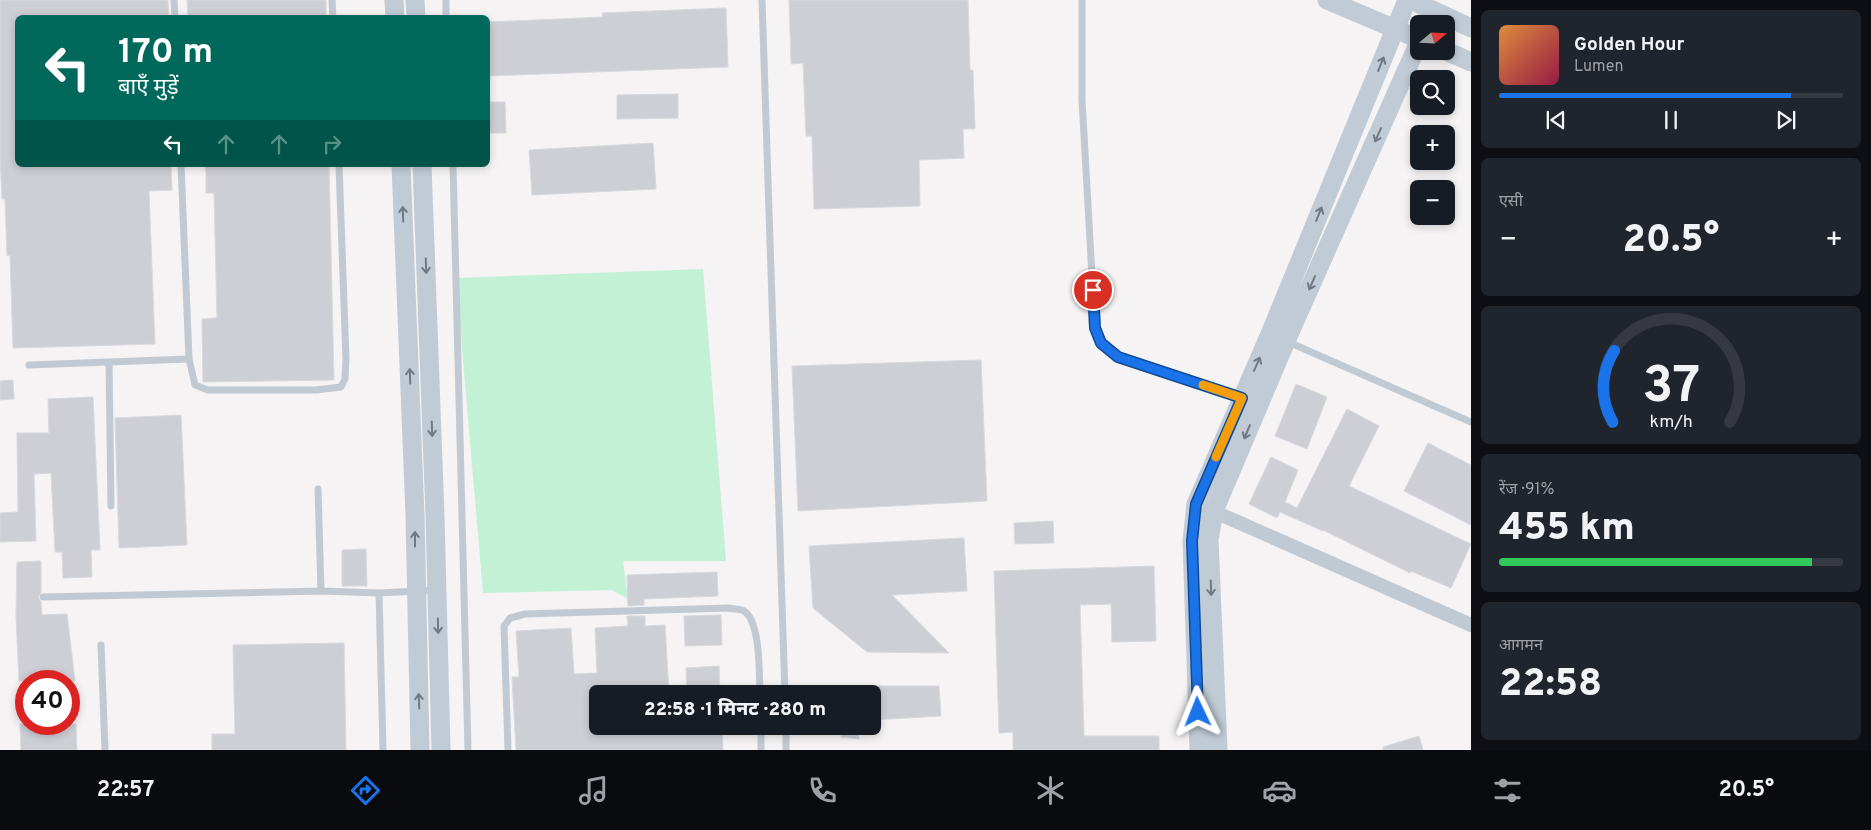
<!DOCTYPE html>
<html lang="hi">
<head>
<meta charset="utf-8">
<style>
  body { margin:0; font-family:Overpass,"Noto Sans Devanagari",sans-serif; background:#20242c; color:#f1f3f6; height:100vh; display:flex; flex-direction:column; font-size:19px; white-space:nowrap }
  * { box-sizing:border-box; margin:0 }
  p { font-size:16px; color:#9ea1a6 }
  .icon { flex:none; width:28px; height:28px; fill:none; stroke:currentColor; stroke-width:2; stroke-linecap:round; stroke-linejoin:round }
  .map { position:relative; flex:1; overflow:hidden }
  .sheet { display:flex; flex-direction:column; gap:10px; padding:10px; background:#0d0f14; width:400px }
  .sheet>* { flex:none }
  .top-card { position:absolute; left:15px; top:15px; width:475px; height:152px; border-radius:8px; box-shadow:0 2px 8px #0003; background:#00695c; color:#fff; overflow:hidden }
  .needle { width:32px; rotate:71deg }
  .controls { position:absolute; left:1410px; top:15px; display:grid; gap:10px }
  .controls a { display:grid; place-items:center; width:45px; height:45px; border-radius:8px; background:#171b24; box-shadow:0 2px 8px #0003; font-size:25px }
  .speed { position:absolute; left:15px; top:670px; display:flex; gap:10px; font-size:25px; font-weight:700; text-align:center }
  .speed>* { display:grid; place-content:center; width:65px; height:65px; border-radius:50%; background:#171b24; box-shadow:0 2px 8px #0003; line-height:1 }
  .speed .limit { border:8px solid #d22; background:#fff; color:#111 }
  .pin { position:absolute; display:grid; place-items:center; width:42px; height:42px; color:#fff; margin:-21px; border:2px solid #fff; border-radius:50%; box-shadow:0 1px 5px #0007 }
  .me { position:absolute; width:55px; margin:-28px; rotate:358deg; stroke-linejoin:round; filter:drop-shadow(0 0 4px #0008) }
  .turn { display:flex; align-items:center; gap:18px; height:105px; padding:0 20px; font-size:22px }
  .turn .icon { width:65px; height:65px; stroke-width:2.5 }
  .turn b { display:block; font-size:35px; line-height:42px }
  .lanes { display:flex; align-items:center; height:48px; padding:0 20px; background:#0003; justify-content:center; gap:25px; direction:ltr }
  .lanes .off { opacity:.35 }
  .big { font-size:38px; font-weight:800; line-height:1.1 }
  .sheet .tile { flex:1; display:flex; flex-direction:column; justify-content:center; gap:8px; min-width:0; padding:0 18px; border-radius:8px; background:#20242c }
  .sheet .dial { align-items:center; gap:0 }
  .dial svg { height:130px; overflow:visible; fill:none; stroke:#363941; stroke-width:7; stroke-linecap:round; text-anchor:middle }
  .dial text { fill:#f1f3f6; stroke:none }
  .song { display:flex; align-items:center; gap:15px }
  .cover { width:60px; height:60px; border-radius:8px; background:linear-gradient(135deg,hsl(30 70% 55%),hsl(340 70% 35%)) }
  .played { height:5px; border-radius:2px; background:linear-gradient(90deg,#1a73e8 85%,#363941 85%) }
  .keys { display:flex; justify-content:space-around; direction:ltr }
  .heat { display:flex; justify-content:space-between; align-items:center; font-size:28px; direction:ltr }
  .charge { height:8px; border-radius:4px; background:linear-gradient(90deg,#34c759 91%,#363941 0) }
  .trip { position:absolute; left:589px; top:685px; width:292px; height:50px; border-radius:8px; background:#171b24; box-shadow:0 2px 8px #0003; font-weight:800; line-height:50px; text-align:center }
  .tab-bar { display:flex; height:80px; justify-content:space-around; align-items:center; background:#090b0e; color:#9ea1a6 }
  .tab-bar .icon { width:35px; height:35px }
  .tab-bar .active { color:#1a73e8 }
  .tab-bar b { font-size:22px; color:#f1f3f6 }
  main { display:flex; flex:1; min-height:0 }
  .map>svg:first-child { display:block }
  .green { fill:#c3f1d5 }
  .building { fill:#cdcfd5; stroke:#d7d9de }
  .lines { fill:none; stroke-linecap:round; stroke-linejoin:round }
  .lane { stroke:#c1cad2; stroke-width:7 }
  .street { stroke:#c1cad2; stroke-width:14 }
  .secondary { stroke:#c1cbd6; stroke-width:19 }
  .oneway { stroke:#6e7984 }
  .route-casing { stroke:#114b97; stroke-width:12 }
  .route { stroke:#1a73e8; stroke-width:9 }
  .slow { stroke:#f59e0b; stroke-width:9 }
</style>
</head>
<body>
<main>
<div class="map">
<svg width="1471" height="750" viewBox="0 0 1471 750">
  <rect width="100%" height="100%" fill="#f5f3f3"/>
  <path class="green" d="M703,269L726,561H623L628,599L612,590L483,593L456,278Z"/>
  <path class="building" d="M0,0H168L169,18H18V165H171L172,190L149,191L155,344L13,348L10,255L7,256L5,199H2L0,156Z
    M187,0H326V18H188Z
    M789,0H968L970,70H973L975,129H963L964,158L919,160L920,206L814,209L812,136H806L803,63L791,64Z
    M726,8L728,67L488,76V22L603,17L602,13Z
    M678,94V118L617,119V95Z
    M489,102H505L506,133H490Z
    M653,143L656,189L532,195L529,150Z
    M214,165H329L334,380L203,382L202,319L217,318L214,193H206V173L205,166Z
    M981,360L987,501L798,511L792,366Z
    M13,380L14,399L0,400V381Z
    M1296,384L1327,397L1307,449L1275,436Z
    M93,397L100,550H91L92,577L63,578L62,552H55L51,473L34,474L36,541L0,542V513L18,512L17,433H49L48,399Z
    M1347,409L1379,426L1349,486L1471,544L1451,588L1411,571L1410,573L1323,530V531L1280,512L1277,518L1249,504L1271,457L1298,470L1285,502L1297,508Z
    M181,415L187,545L119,548L115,418Z
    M1428,443L1471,465V525L1404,491Z
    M1053,521L1054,543L1015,544L1014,523Z
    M964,538L967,591L892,595L949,653L867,652L813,608L809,546Z
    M366,549L367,586H342V550Z
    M41,561V592L38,597L41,602L42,615L67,614L75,681H19L16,616L17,562Z
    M1154,566L1156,641L1112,642L1111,604L1080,605L1084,736H1159V750H1013V732L999,733L994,571Z
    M717,572L718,596L644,599V605L628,606L627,575Z
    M721,615L722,645L685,646L684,616Z
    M627,616H645V626L665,625L669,694H598V726H722L723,750H516L512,677H519L516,631L571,628L574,674L597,673L595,628L628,626Z
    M344,643L346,750H212V734H235L233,645Z
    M719,666L720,694H687L686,668Z
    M872,686H939L941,716L872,720Z
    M20,724H76L77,750H21Z
    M841,726H858L859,739L841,737Z
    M1419,736L1423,750H1383V747Z"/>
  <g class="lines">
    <path class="lane" d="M174,0L175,18
      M332,0L333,18
      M446,0V18
      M762,0L785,694
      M1082,0V100L1095,328L1101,343L1118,357L1242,398
      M181,165L189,359L195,385L208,390H316L341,387L345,379L346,359L339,165
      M453,165L468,750
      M1286,341L1471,422
      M109,362L111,506
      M29,365L189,359
      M318,489L321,591
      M379,593L383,750
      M43,597L321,591L379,593L437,590
      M101,645L105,750
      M761,726V750
      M786,726V750
      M508,750L504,626L510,618L525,614L728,608C733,609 740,609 744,611C761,622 759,675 760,694"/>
    <path class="street" d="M1206,508L1471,625"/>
    <path class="secondary" d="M394,0L395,18
      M415,0L416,18
      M1327,0L1419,39
      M1411,0L1471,28
      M1446,51L1471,62
      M401,165L415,515L420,750
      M422,165L435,516L441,750
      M1199,750L1192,541L1196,504L1270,334L1407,0
      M1218,750L1209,540L1214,511L1286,341L1419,42"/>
  </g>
  <defs><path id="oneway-shaft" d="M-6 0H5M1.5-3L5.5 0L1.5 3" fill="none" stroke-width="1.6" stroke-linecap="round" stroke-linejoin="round" transform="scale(1.25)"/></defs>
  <g class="oneway">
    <use href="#oneway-shaft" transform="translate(1381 64) rotate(-68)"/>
    <use href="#oneway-shaft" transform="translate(1378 135) rotate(114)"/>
    <use href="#oneway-shaft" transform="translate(403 214) rotate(-92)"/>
    <use href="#oneway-shaft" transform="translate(1319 214) rotate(-68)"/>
    <use href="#oneway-shaft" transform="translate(426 266) rotate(88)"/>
    <use href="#oneway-shaft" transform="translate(1312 283) rotate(114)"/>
    <use href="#oneway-shaft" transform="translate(1257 364) rotate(-66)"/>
    <use href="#oneway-shaft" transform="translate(410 376) rotate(-92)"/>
    <use href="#oneway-shaft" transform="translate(432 429) rotate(88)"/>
    <use href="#oneway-shaft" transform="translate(1247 432) rotate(113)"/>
    <use href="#oneway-shaft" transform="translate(415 539) rotate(-90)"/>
    <use href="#oneway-shaft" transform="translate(1211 588) rotate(88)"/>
    <use href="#oneway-shaft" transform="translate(438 626) rotate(89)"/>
    <use href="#oneway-shaft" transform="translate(419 701) rotate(-92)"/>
  </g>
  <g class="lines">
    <g class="route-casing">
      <path id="route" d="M1093,290L1095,328L1101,343L1118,357L1242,398L1196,504L1192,541L1198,712"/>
    </g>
    <use href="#route" class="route"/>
    <path class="slow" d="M1203,385L1242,398L1216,457"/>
  </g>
</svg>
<div class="controls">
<a><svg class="needle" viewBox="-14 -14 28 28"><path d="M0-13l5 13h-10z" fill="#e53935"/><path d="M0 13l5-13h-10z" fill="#9ea1a6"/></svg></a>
<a><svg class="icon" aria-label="search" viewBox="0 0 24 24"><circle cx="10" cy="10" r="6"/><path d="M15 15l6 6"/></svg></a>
<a>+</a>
<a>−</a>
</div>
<div class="speed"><div class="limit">40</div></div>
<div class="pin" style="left:1093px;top:290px;background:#d93025"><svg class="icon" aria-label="arrive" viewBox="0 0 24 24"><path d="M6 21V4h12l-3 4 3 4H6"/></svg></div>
<svg class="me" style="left:1198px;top:712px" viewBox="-20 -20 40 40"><path d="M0-17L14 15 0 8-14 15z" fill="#1a73e8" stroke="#fff" stroke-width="4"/></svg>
<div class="trip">22:58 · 1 मिनट · 280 m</div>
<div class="top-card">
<div class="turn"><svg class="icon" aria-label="left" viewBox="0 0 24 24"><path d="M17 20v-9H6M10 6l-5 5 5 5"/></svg><div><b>170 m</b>बाएँ मुड़ें</div></div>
<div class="lanes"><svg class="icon" aria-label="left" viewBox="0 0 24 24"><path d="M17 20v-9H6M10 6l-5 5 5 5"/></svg><svg class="icon off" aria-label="ahead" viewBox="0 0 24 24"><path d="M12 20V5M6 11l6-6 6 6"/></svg><svg class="icon off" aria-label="ahead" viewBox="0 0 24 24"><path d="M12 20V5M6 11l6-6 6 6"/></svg><svg class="icon off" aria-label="right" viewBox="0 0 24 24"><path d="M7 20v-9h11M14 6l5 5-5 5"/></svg></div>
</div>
</div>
<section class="sheet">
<div class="tile">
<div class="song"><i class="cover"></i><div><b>Golden Hour</b><p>Lumen</p></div></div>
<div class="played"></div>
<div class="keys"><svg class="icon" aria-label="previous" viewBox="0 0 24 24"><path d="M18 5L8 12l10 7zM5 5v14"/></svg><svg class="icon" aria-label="pause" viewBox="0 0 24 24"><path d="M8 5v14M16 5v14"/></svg><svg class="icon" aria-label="next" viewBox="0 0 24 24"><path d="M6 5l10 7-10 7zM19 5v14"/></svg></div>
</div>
<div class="tile"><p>एसी</p>
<div class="heat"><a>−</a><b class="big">20.5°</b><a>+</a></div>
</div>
<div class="tile dial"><svg viewBox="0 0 100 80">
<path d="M14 69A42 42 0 1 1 86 69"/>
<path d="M14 69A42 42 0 0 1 15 25" stroke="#1a73e8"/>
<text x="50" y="56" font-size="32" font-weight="700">37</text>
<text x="50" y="72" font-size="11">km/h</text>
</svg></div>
<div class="tile"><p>रेंज · 91%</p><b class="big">455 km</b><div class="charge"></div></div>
<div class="tile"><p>आगमन</p><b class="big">22:58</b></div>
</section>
</main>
<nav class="tab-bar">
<b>22:57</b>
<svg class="icon active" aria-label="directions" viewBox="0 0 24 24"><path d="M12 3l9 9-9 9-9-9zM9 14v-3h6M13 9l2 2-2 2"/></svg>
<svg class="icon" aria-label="music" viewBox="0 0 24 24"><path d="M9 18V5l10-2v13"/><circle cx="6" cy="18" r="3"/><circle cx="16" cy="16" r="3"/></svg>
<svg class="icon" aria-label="phone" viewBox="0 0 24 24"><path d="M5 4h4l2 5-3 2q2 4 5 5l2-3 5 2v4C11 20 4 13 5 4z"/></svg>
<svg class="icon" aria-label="climate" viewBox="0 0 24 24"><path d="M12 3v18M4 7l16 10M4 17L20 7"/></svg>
<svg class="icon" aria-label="car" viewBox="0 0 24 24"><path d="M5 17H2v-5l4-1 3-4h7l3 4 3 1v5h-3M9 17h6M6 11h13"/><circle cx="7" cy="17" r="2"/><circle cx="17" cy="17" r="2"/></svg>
<svg class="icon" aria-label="filters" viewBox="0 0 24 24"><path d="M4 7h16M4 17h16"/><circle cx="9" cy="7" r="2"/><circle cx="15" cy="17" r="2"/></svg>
<b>20.5°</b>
</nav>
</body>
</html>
